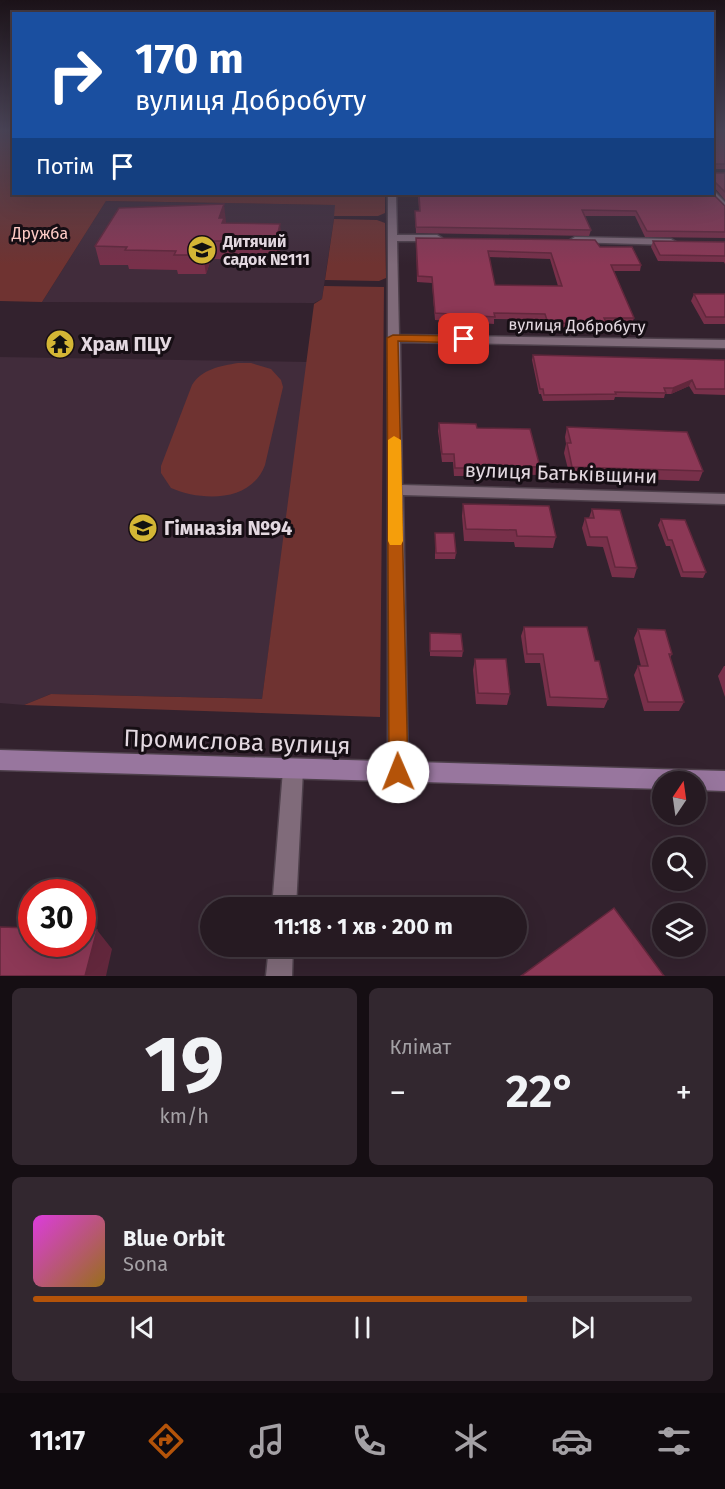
<!DOCTYPE html>
<html lang="uk">
<head>
<meta charset="utf-8">
<style>
  body { margin:0; font-family:"Fira Sans",sans-serif; background:#32272f; color:#f1f3f6; height:100vh; display:flex; flex-direction:column; font-size:22px; white-space:nowrap }
  * { box-sizing:border-box; margin:0 }
  p { font-size:20px; color:#a4a1a5 }
  .icon { flex:none; width:33px; height:33px; fill:none; stroke:currentColor; stroke-width:2; stroke-linecap:round; stroke-linejoin:round }
  .map { position:relative; height:976px; overflow:hidden }
  .sheet { display:flex; flex-direction:column; gap:12px; padding:12px; background:#150e13; flex:1 }
  .sheet>* { flex:none }
  .top-card { position:absolute; left:12px; top:12px; width:702px; height:183px; border-radius:0px; box-shadow:0 6px 24px #0002,0 0 0 2px #423840; background:#1a4fa0; color:#fff; overflow:hidden }
  .needle { width:39px; rotate:13deg }
  .controls { position:absolute; left:652px; top:771px; display:grid; gap:12px }
  .controls a { display:grid; place-items:center; width:54px; height:54px; border-radius:50%; background:#261a22; box-shadow:0 6px 24px #0002,0 0 0 2px #423840; font-size:30px }
  .speed { position:absolute; left:18px; top:879px; display:flex; gap:12px; font-size:30px; font-weight:700; text-align:center }
  .speed>* { display:grid; place-content:center; width:78px; height:78px; border-radius:50%; background:#261a22; box-shadow:0 6px 24px #0002,0 0 0 2px #423840; line-height:1 }
  .speed .limit { border:9px solid #d22; background:#fff; color:#111 }
  .pin { position:absolute; display:grid; place-items:center; width:51px; height:51px; color:#fff; margin:-26px; border-radius:12px; box-shadow:0 3px 9px #0006 }
  .me { position:absolute; width:66px; margin:-33px; rotate:359deg; stroke-linejoin:round; filter:drop-shadow(0 0 4px #0008) }
  .turn { display:flex; align-items:center; gap:21px; height:126px; padding:0 24px; font-size:27px }
  .turn .icon { width:78px; height:78px; stroke-width:2.5 }
  .turn b { display:block; font-size:42px; line-height:51px }
  .then { display:flex; align-items:center; height:57px; padding:0 24px; background:#0003; gap:12px; font-size:22px }
  .big { font-size:45px; font-weight:700; line-height:1.1 }
  .sheet .tile { flex:1; display:flex; flex-direction:column; justify-content:center; gap:9px; min-width:0; padding:0 21px; border-radius:9px; background:#32272f }
  .sheet .dial { align-items:center; gap:0 }
  .dial b { font-size:78px; line-height:1 }
  .song { display:flex; align-items:center; gap:18px }
  .cover { width:72px; height:72px; border-radius:9px; background:linear-gradient(135deg,hsl(300 70% 55%),hsl(40 70% 35%)) }
  .played { height:6px; border-radius:3px; background:linear-gradient(90deg,#b45309 75%,#423840 75%) }
  .keys { display:flex; justify-content:space-around; direction:ltr }
  .heat { display:flex; justify-content:space-between; align-items:center; font-size:33px; direction:ltr }
  .sheet .tiles { flex:1; display:grid; gap:12px; grid-template-columns:1fr 1fr }
  .tile:last-child { grid-column:span 2 }
  .trip { position:absolute; left:200px; top:897px; width:327px; height:60px; border-radius:30px; background:#261a22; box-shadow:0 6px 24px #0002,0 0 0 2px #423840; font-weight:700; line-height:60px; text-align:center }
  .dock { display:flex; height:96px; justify-content:space-around; align-items:center; background:#0f0a0e; color:#a4a1a5 }
  .dock .icon { width:42px; height:42px }
  .dock .selected { color:#b45309 }
  .dock b { font-size:27px; color:#f1f3f6 }
  .map>svg:first-child { display:block }
  .built { fill:#412c3b }
  .green { fill:#6f3331 }
  .lines { fill:none; stroke-linecap:round; stroke-linejoin:round }
  .street-casing { stroke:#4e404b; stroke-width:3 }
  .secondary-casing { stroke:#4e404b; stroke-width:3 }
  .street { fill:#806b7a; fill-rule:evenodd }
  .secondary { fill:#98769e; fill-rule:evenodd }
  .wall { fill:#78304a; fill-rule:evenodd }
  .shaded-wall { fill:#62273c }
  .building { fill:#8c3856; stroke:#62273c; stroke-width:1.5; fill-rule:evenodd }
  .route { fill:#b45309; stroke:#753606; stroke-width:1.5 }
  .slow { fill:#f59e0b }
  .labels { text-anchor:middle; stroke-width:6; stroke-linejoin:round; paint-order:stroke }
  .far-park-label { font-size:16px; fill:#fecbc6; stroke:#160e14 }
  .far-poi-label { font-size:16px; font-weight:bold; fill:#e3d8e0; stroke:#160e14; text-anchor:start }
  .far-street-label { font-size:16px; fill:#e3d8e0; stroke:#160e14 }
  .poi-label { font-size:20px; font-weight:bold; fill:#e3d8e0; stroke:#160e14; text-anchor:start }
  .street-label { font-size:20px; fill:#e3d8e0; stroke:#160e14 }
  .near-street-label { font-size:24px; fill:#e3d8e0; stroke:#160e14 }
</style>
</head>
<body>
<div class="map">
<svg width="725" height="976" viewBox="0 0 725 976">
  <rect width="100%" height="100%" fill="#33222e"/>
  <path class="built" d="M106,201L336,205L322,299L314,303L42,302Z
    M0,357L308,362L262,699L51,694L24,705L0,703Z"/>
  <path class="green" d="M0,129H13L14,194H385V213L378,216H334L335,205L106,201L42,302L0,301Z
    M334,219L377,220L385,223L386,278L379,281L325,280Z
    M324,286L384,287L380,717L24,705L51,694L262,699L314,304L322,299Z
    M238,363H251L271,369L281,380L283,387L265,465C251,503 201,501 171,488L161,473V466L192,385C202,369 220,366 238,363Z"/>
  <g class="lines">
    <g class="street-casing">
      <path id="street" d="M712,189L725,202V211L709,194H712Z
        M388,194H396L397,235H437L442,238L437,241H397L399,335L725,340V348L400,342L402,485L725,494V504L403,495L408,773L405,780L398,783L391,780L388,773Z
        M575,237L671,239L676,242L671,245L572,242L570,240Z
        M293,760L300,763L303,770L296,908H272L283,770L286,763Z
        M269,946H293L292,976H266Z"/>
    </g>
    <g class="secondary-casing">
      <path id="secondary" d="M0,750L725,771V791L696,790V782H663V789L0,770Z"/>
    </g>
    <use href="#street" class="street"/>
    <use href="#secondary" class="secondary"/>
  </g>
  <path class="wall" d="M712,129H725V169H712Z
    M712,173H725V200L714,187H712Z
    M712,193L725,206V238L645,237L635,216H585L591,230L589,236L416,233L415,211H419L418,194Z
    M226,222V223L282,242L278,260L211,259L206,274H178L177,270L129,269L128,265H100L95,246Z
    M416,238L600,247L641,265L640,271H614L634,318L632,324H607L605,330L547,329L544,320L494,319V324L435,320L432,283L417,282ZM489,257L550,259L558,286L495,285Z
    M653,241L725,242V264L724,262L658,261L651,247Z
    M694,294H725V324H704L691,301Z
    M533,355L725,360V395L694,394L689,386L671,394H665L664,398L615,397L614,400L543,401L541,394H539L532,360Z
    M439,423L477,428L540,467L538,475L481,474L480,476H454L453,462H442L438,431Z
    M567,427L703,471L699,481L570,477L564,453L566,444L565,437Z
    M463,504L556,537L553,548L515,547L514,542L464,541L462,516Z
    M592,509L637,568L634,578L612,577L603,547L587,546L582,528L585,518H589Z
    M661,519L706,572L703,578L681,577L670,546H666L658,525Z
    M435,533L456,553L455,559H435Z
    M524,627L595,661L608,699L604,708L547,706L540,663H525L521,636Z
    M638,629L672,654L670,658L684,702L679,711H644L634,675L638,666H641L634,638Z
    M430,633L463,651L462,657L430,656Z
    M475,659L510,694L507,705L476,704L473,670Z
    M724,666H725V697L718,676Z"/>
  <path class="shaded-wall" d="M224,204L226,222L225,226L226,236L224,242L223,231L219,218Z
    M280,224L282,242L278,260L276,241Z
    M209,241L211,259L206,274L203,255Z
    M692,380L689,386L671,394L673,388Z
    M97,930L112,949L106,976H85Z"/>
  <path class="building" d="M712,129H725V164H712Z
    M712,173H725V192L715,182H712Z
    M712,193L725,206V232L647,231L636,211L582,210L591,230L416,227L415,211H420L419,194Z
    M224,204L219,218H224L222,223L280,224L276,241H209L203,255H174L176,251L125,250L127,247L95,246L119,208Z
    M416,238L595,240L600,247H632L641,265H611L634,318H604L607,324L548,323L545,314L494,313L495,317L435,313L432,277L418,276ZM488,251L551,253L562,286L495,285Z
    M653,241L725,242V256L660,255Z
    M694,294H725V317H706Z
    M533,355L725,360V389H696L692,380L673,388H664L666,393L615,392L616,394L544,395L543,389H540Z
    M439,423L476,424L477,428L530,429L540,467L481,466L482,468H455L454,454H442Z
    M567,427L687,432L703,471L572,467L567,443H571Z
    M463,504L549,506L556,537L517,536L516,530L466,529Z
    M592,509L620,510L637,568L615,567L607,537H590L585,518H594Z
    M661,519L685,520L706,572H683L672,540H668Z
    M435,533H454L456,553H436Z
    M524,627H587L595,661H599L608,699L550,697L543,654H527Z
    M638,629L665,630L672,654H669L684,702H648L638,666H648Z
    M430,633L461,634L463,651H430Z
    M475,659H506L510,694L478,693Z
    M614,908L664,976H521Z
    M0,927L32,928V944H82V929L97,930L85,976H0Z"/>
  <linearGradient id="sky" x2="0" y2="1"><stop stop-color="#1c1319"/><stop offset="0.49" stop-color="#4a4457"/><stop offset="1" stop-color="#4a4457" stop-opacity="0"/></linearGradient>
  <rect width="725" height="265" fill="url(#sky)"/>
  <path class="route" d="M393,335L464,336L469,339L464,343L398,341L408,772L405,779L398,782L391,779L389,772L387,338Z"/>
  <path class="slow" d="M394,436L401,440L403,541L401,545H390L388,541V440Z"/>
  <defs>
    <g id="school-disc" transform="scale(1.5)"><circle r="9.5" fill="#d4b635" stroke="#160e14"/><path d="M0-5L7-2L0 1L-7-2ZM-4 1L0 2.5L4 1V4Q0 6-4 4Z" fill="#111"/></g>
    <g id="temple-disc" transform="scale(1.5)"><circle r="9.5" fill="#d4b635" stroke="#160e14"/><path d="M0-6L5-2H3V0L6.5 2.5H4V6H1.5V3h-3V6H-4V2.5H-6.5L-3 0V-2H-5Z" fill="#111"/></g>
  </defs>
  <g fill-rule="evenodd">
    <use href="#school-disc" x="202" y="250"/>
    <use href="#temple-disc" x="60" y="344"/>
    <use href="#school-disc" x="143" y="528"/>
  </g>
  <g class="labels">
    <g class="far-park-label">
      <text x="40" y="239">Дружба</text>
    </g>
    <g class="far-poi-label">
      <text x="223" y="247">Дитячий<tspan x="223" dy="18">садок №111</tspan></text>
    </g>
    <g class="far-street-label">
      <text transform="translate(577 325) rotate(1)" y="6">вулиця Добробуту</text>
    </g>
    <g class="poi-label">
      <text x="81" y="351">Храм ПЦУ</text>
      <text x="164" y="535">Гімназія №94</text>
    </g>
    <g class="street-label">
      <text transform="translate(561 473) rotate(2)" y="7">вулиця Батьківщини</text>
    </g>
    <g class="near-street-label">
      <text transform="translate(237 742) rotate(2)" y="8">Промислова вулиця</text>
    </g>
  </g>
</svg>
<div class="controls">
<a><svg class="needle" viewBox="-14 -14 28 28"><path d="M0-13l5 13h-10z" fill="#e53935"/><path d="M0 13l5-13h-10z" fill="#a4a1a5"/></svg></a>
<a><svg class="icon" aria-label="search" viewBox="0 0 24 24"><circle cx="10" cy="10" r="6"/><path d="M15 15l6 6"/></svg></a>
<a><svg class="icon" aria-label="layers" viewBox="0 0 24 24"><path d="M12 4l9 5-9 5-9-5zM3 14l9 5 9-5"/></svg></a>
</div>
<div class="speed"><div class="limit">30</div></div>
<div class="pin" style="left:464px;top:339px;background:#d93025"><svg class="icon" aria-label="arrive" viewBox="0 0 24 24"><path d="M6 21V4h12l-3 4 3 4H6"/></svg></div>
<svg class="me" style="left:398px;top:772px" viewBox="-20 -20 40 40"><circle r="19" fill="#fff"/><path d="M0-13L10 11 0 6-10 11z" fill="#b45309"/></svg>
<div class="trip">11:18 · 1 хв · 200 m</div>
<div class="top-card">
<div class="turn"><svg class="icon" aria-label="right" viewBox="0 0 24 24"><path d="M7 20v-9h11M14 6l5 5-5 5"/></svg><div><b>170 m</b>вулиця Добробуту</div></div>
<div class="then">Потім<svg class="icon" aria-label="arrive" viewBox="0 0 24 24"><path d="M6 21V4h12l-3 4 3 4H6"/></svg></div>
</div>
</div>
<section class="sheet">
<div class="tiles">
<div class="tile dial"><b>19</b><p>km/h</p></div>
<div class="tile"><p>Клімат</p>
<div class="heat"><a>−</a><b class="big">22°</b><a>+</a></div>
</div>
<div class="tile">
<div class="song"><i class="cover"></i><div><b>Blue Orbit</b><p>Sona</p></div></div>
<div class="played"></div>
<div class="keys"><svg class="icon" aria-label="previous" viewBox="0 0 24 24"><path d="M18 5L8 12l10 7zM5 5v14"/></svg><svg class="icon" aria-label="pause" viewBox="0 0 24 24"><path d="M8 5v14M16 5v14"/></svg><svg class="icon" aria-label="next" viewBox="0 0 24 24"><path d="M6 5l10 7-10 7zM19 5v14"/></svg></div>
</div>
</div>
</section>
<nav class="dock">
<b>11:17</b>
<svg class="icon selected" aria-label="directions" viewBox="0 0 24 24"><path d="M12 3l9 9-9 9-9-9zM9 14v-3h6M13 9l2 2-2 2"/></svg>
<svg class="icon" aria-label="music" viewBox="0 0 24 24"><path d="M9 18V5l10-2v13"/><circle cx="6" cy="18" r="3"/><circle cx="16" cy="16" r="3"/></svg>
<svg class="icon" aria-label="phone" viewBox="0 0 24 24"><path d="M5 4h4l2 5-3 2q2 4 5 5l2-3 5 2v4C11 20 4 13 5 4z"/></svg>
<svg class="icon" aria-label="climate" viewBox="0 0 24 24"><path d="M12 3v18M4 7l16 10M4 17L20 7"/></svg>
<svg class="icon" aria-label="car" viewBox="0 0 24 24"><path d="M5 17H2v-5l4-1 3-4h7l3 4 3 1v5h-3M9 17h6M6 11h13"/><circle cx="7" cy="17" r="2"/><circle cx="17" cy="17" r="2"/></svg>
<svg class="icon" aria-label="filters" viewBox="0 0 24 24"><path d="M4 7h16M4 17h16"/><circle cx="9" cy="7" r="2"/><circle cx="15" cy="17" r="2"/></svg>
</nav>
</body>
</html>
